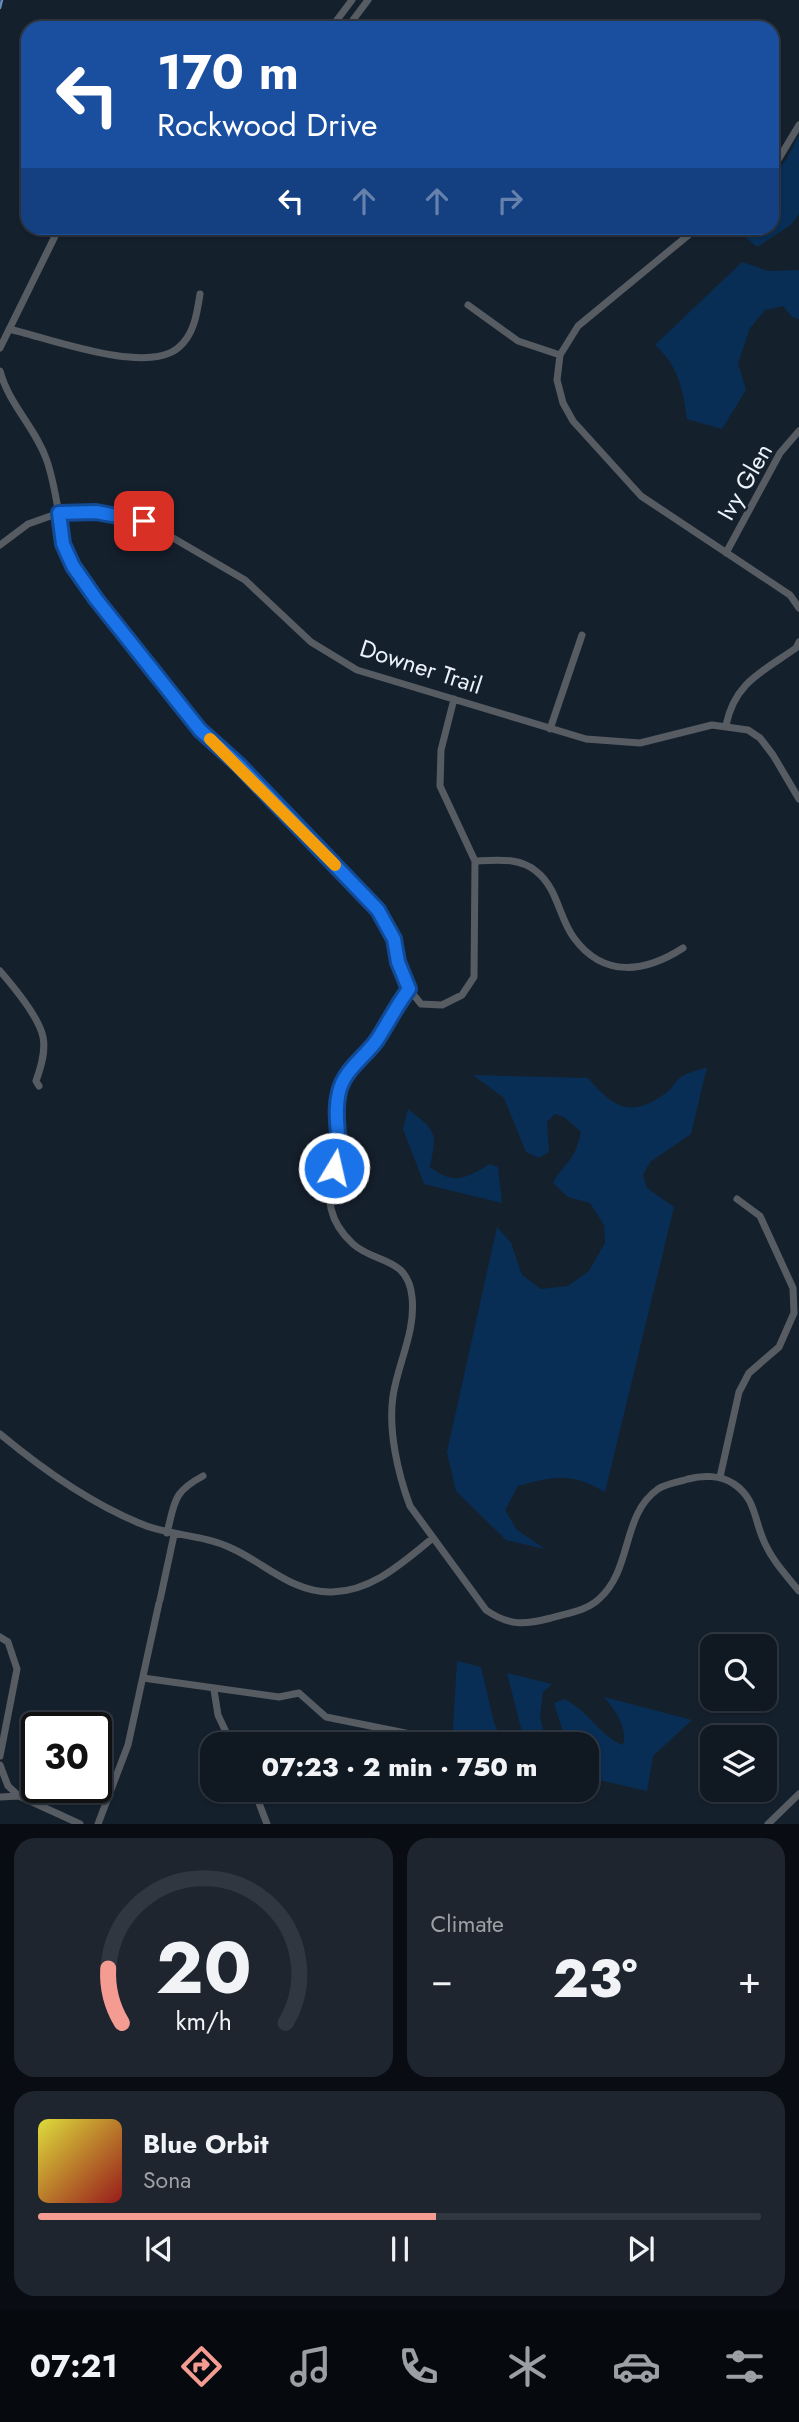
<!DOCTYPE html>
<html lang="en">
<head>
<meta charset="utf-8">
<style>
  body { margin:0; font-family:Jost,sans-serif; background:#1e252f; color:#f1f3f6; height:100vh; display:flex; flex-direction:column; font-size:26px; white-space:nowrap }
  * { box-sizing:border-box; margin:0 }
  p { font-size:23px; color:#9ca0a5 }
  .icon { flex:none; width:38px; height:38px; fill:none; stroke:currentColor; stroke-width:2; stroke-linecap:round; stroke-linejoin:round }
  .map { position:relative; height:1824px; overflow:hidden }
  .panel { display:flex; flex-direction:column; gap:14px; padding:14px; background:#090d13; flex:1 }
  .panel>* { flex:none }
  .top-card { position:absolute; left:21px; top:21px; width:758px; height:214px; border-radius:21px; box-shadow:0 2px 5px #0004,0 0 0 2px #303740; background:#1a4fa0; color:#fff; overflow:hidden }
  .buttons { position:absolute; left:700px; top:1634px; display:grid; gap:14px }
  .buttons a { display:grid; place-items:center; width:77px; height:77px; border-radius:14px; background:#101822; box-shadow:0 2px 5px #0004,0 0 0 2px #303740; font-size:35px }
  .speed { position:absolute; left:21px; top:1712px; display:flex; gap:14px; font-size:35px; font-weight:700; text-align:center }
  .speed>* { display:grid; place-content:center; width:91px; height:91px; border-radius:50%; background:#101822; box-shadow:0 2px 5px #0004,0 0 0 2px #303740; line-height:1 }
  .speed .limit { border:4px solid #111; border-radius:10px; background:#fff; color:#111 }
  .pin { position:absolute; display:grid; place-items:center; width:60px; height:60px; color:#fff; margin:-30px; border-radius:14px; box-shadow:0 4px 10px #0006 }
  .me { position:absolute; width:77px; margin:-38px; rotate:9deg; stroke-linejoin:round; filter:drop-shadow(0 0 5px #0008) }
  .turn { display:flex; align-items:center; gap:24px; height:147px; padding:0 21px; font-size:32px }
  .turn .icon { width:91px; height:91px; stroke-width:2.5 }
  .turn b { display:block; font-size:49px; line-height:60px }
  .lanes { display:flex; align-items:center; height:66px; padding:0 21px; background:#0003; justify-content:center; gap:35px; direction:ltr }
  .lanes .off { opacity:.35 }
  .big { font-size:52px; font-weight:800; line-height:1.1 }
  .panel .widget { flex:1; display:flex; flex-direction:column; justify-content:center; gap:10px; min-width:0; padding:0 24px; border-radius:21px; background:#1e252f }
  .panel .dial { align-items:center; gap:0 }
  .dial svg { height:182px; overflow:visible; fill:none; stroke:#303740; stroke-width:7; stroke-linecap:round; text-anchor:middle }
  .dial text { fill:#f1f3f6; stroke:none }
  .song { display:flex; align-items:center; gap:21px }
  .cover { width:84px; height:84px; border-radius:10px; background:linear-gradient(135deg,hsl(60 70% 55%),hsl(0 70% 35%)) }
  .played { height:7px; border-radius:4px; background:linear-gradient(90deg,#f59c92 55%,#303740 55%) }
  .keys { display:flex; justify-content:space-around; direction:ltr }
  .heat { display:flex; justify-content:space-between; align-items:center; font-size:38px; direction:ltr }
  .panel .tiles { flex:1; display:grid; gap:14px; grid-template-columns:1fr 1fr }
  .widget:last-child { grid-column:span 2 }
  .trip { position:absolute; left:200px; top:1732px; width:399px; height:70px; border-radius:21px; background:#101822; box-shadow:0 2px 5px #0004,0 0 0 2px #303740; font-weight:800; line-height:70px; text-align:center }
  .dock { display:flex; height:112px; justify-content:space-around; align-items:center; background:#060a0e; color:#9ca0a5 }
  .dock .icon { width:49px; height:49px }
  .dock .active { color:#f59c92 }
  .dock b { font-size:32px; color:#f1f3f6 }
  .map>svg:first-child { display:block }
  .green { fill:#082e56 }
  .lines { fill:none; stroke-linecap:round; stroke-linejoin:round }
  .stream { stroke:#618cbc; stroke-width:2.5 }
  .minor { stroke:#575c63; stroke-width:7 }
  .route-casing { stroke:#114b97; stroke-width:18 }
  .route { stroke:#1a73e8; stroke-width:12 }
  .slow { stroke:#f59e0b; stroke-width:12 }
  .labels { text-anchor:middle; stroke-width:5; stroke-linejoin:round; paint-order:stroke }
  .street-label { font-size:24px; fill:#ebf2fb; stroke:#15202d }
</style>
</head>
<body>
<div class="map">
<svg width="799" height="1824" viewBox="0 0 799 1824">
  <rect width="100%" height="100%" fill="#15202d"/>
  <path class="green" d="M799,136V214L792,224L757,247L735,228H772V176L786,160Z
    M742,262L768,271L799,270V319L792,317L783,306L765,310L750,328L738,363L746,390L722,429L687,419C683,389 678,365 655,345Z
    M707,1067L691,1134L650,1162L643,1175L647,1188L674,1207L605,1492C571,1472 555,1476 518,1486L505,1510L517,1530L545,1549L506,1540L456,1491L447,1452L497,1227L511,1243L522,1275L541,1289L568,1286L589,1271L605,1243L604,1225L590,1203L568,1197L553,1183C567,1158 574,1164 581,1132L564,1117L555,1114L547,1122L549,1152L539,1158L526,1152L504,1098L473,1075L588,1078C614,1109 631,1118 666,1093C672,1089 675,1081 681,1077C689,1072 699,1070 707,1067Z
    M408,1109C437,1132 437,1131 430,1167C454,1186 466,1178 490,1164L498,1167L502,1203L424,1184L403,1129Z
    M457,1661L481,1667L494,1723L504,1745H452Z
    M507,1673L552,1684L543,1692L540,1716L546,1745H536L522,1732Z
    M604,1697L692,1720L653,1756L647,1791L586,1777V1745H567L554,1703L564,1699C589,1711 602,1738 623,1745C628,1728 615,1710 604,1697Z"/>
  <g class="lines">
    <path class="stream" d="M0,8L2,0"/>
    <path class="minor" d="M331,28L352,0
      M347,28L368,0
      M772,170L799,125
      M697,228L578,326L560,355L557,380L563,403L573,421L641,496L790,595L799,608
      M468,305L518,341L560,355
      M9,329C48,338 145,375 178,348C194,335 197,314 200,294
      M0,348L59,228
      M0,371C9,405 36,428 47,461C59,496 58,532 73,566L200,730L238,765L378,910L394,939L398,962L409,989L421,1004L442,1005L462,995L474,977L475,861L440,786L441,750L454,699
      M0,545L28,524L59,513L97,512L144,521L245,580L311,642L357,670L586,739L640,743L712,725L748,730L760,738L773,755L799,799
      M726,553L780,453L799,431
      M726,725C735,682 762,672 796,648L799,642
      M550,729L582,635
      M475,861C496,860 520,857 537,872C558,889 559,918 574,938C604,979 646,972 683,948
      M0,971C13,986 39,1017 43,1037C46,1051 41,1067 36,1081L39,1086
      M409,989C398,1005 389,1022 378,1038C366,1056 346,1068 339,1089C333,1109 342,1127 340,1147C340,1153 336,1160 334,1167C325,1198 329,1222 353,1244C375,1264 408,1256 412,1297C416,1331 398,1363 393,1396C388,1431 398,1474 410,1506L486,1610C509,1626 524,1625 551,1618C568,1613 586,1611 599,1599C633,1569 621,1515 658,1489C666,1484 679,1482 688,1479C703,1475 721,1475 734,1484C755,1498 754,1518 763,1539C771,1559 785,1574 799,1591
      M0,1434C42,1469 88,1502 139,1523C168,1536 202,1534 231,1548C265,1563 292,1593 332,1592C373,1591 403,1562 433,1538
      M720,1477L739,1392L749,1373L779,1347L794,1313L793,1288L760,1216L737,1199
      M167,1533C175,1501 173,1492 203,1476
      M160,1600L174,1535
      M0,1637L8,1642L17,1669L0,1756
      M143,1678L279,1697L299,1693L326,1717L430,1738
      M214,1690L218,1715L232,1745
      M0,1765L8,1786L19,1796L80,1824
      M254,1790L267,1824
      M0,1797L19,1796
      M98,1824L128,1745L159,1603
      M768,1824L799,1794"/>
  </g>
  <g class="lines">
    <g class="route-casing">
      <path id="route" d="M144,521L96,512L59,513L63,544L73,566L96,599L200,730L239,765L378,910L394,939L398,962L409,989C397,1005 388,1023 377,1040C365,1057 344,1070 339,1092C332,1121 344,1136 334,1168"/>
    </g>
    <use href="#route" class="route"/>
    <path class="slow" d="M210,739L335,865"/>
  </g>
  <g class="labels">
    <g class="street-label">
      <text transform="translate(745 482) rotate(-60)" y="8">Ivy Glen</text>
      <text transform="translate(421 667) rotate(18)" y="8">Downer Trail</text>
    </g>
  </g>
</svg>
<div class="buttons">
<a><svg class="icon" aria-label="search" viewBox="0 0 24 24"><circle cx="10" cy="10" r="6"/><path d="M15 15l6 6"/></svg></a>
<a><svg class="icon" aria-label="layers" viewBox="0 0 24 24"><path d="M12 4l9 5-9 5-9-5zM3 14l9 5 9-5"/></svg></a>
</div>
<div class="speed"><div class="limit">30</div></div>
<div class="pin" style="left:144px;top:521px;background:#d93025"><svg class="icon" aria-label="arrive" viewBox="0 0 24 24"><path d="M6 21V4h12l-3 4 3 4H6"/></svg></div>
<svg class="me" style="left:334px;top:1168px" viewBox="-20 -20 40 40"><circle r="17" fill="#1a73e8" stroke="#fff" stroke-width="3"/><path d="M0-11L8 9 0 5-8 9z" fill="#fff"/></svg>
<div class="trip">07:23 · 2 min · 750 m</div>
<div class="top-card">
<div class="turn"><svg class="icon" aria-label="left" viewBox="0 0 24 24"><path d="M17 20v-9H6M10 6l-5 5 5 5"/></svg><div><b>170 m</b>Rockwood Drive</div></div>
<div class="lanes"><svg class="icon" aria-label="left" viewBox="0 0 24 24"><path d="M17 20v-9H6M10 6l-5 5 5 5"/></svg><svg class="icon off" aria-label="ahead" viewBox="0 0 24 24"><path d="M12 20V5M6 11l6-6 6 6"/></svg><svg class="icon off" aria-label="ahead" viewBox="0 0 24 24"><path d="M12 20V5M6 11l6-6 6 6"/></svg><svg class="icon off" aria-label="right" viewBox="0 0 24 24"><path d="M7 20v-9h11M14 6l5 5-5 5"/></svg></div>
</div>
</div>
<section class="panel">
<div class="tiles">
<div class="widget dial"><svg viewBox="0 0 100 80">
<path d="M14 69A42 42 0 1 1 86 69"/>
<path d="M14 69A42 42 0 0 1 8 45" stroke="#f59c92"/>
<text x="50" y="56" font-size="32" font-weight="700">20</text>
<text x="50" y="72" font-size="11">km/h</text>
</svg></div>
<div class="widget"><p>Climate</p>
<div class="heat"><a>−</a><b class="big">23°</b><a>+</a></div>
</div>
<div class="widget">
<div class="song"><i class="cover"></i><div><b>Blue Orbit</b><p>Sona</p></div></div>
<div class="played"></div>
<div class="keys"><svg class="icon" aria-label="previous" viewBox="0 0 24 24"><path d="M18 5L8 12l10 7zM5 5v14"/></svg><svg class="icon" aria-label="pause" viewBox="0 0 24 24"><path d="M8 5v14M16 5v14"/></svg><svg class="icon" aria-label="next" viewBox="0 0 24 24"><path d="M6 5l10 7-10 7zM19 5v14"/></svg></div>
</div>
</div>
</section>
<nav class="dock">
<b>07:21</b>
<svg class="icon active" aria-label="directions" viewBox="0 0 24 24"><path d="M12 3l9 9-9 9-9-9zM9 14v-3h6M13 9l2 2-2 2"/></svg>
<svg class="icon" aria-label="music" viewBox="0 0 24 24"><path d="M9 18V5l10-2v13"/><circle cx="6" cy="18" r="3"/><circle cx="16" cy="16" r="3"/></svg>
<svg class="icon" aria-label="phone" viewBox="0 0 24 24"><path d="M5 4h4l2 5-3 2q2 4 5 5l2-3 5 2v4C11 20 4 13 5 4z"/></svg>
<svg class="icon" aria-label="climate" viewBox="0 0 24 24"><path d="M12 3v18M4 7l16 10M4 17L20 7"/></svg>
<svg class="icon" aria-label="car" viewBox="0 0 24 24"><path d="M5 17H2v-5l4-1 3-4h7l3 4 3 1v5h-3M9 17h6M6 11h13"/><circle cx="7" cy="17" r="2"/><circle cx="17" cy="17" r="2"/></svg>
<svg class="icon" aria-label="filters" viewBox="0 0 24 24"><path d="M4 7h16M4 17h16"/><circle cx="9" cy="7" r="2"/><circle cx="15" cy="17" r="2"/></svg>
</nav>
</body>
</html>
